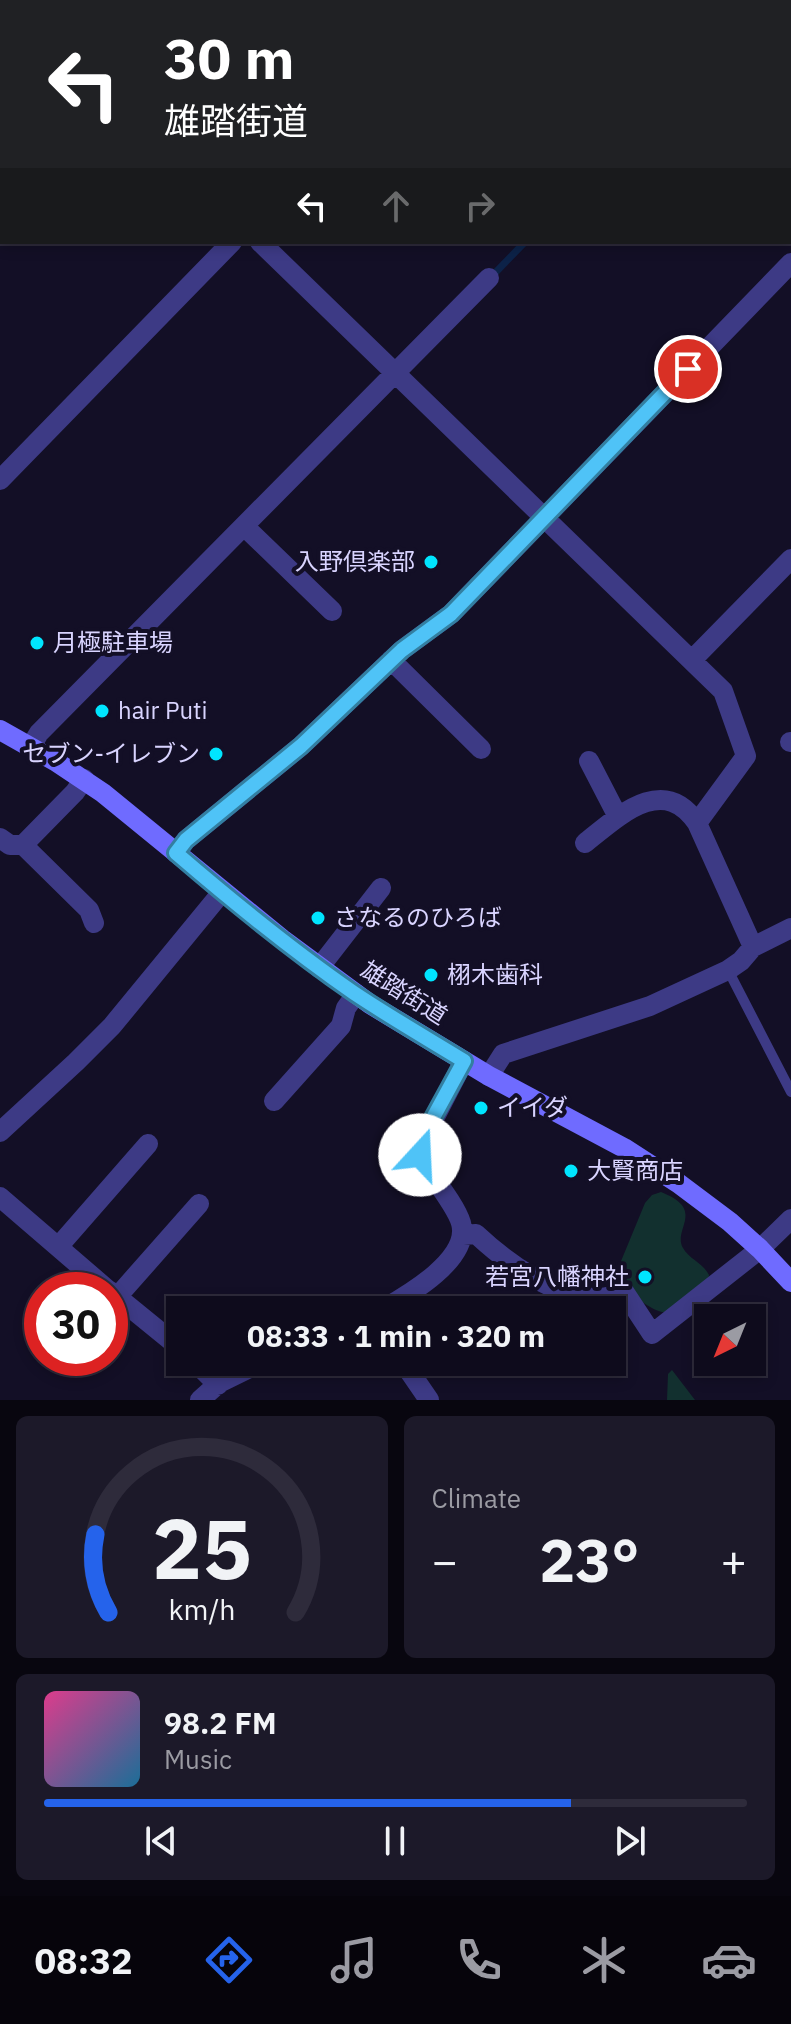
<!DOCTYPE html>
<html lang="en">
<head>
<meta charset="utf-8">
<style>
  body { margin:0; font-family:"IBM Plex Sans","Noto Sans JP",sans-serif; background:#1c1929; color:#f1f3f6; height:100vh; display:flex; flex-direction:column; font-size:30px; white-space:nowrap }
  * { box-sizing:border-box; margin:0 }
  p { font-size:26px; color:#9b9ba3 }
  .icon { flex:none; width:44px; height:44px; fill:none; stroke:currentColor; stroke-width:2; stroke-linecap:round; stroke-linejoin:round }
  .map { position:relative; height:1400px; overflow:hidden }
  .panel { display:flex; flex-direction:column; gap:16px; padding:16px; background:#08060f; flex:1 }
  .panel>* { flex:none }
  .banner { position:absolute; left:0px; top:0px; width:792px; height:244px; box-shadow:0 4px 12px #0003,0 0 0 2px #2e2b3b; background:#202124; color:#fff; overflow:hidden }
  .needle { width:52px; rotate:223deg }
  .fabs { position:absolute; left:694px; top:1304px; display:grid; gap:16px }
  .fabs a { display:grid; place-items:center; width:72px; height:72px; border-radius:0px; background:#0e0b1c; box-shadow:0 4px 12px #0003,0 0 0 2px #2e2b3b; font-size:40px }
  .speed { position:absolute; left:24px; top:1272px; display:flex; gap:16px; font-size:40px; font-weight:700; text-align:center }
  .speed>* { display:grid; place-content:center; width:104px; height:104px; border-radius:50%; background:#0e0b1c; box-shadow:0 4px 12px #0003,0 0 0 2px #2e2b3b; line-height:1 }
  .speed .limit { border:12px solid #d22; background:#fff; color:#111 }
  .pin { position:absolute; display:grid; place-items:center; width:68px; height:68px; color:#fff; margin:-34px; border:4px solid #fff; border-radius:50%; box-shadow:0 2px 8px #0007 }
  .me { position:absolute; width:88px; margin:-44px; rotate:20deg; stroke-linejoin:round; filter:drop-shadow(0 0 6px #0008) }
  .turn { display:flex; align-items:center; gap:28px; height:168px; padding:0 32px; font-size:36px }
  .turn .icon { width:104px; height:104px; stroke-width:2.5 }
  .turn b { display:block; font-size:56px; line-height:68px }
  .lanes { display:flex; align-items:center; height:76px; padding:0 32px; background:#0003; justify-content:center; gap:40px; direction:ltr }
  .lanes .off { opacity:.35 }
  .big { font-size:60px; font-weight:700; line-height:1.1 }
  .panel .widget { flex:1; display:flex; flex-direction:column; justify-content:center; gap:12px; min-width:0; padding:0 28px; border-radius:12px; background:#1c1929 }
  .panel .dial { align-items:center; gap:0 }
  .dial svg { height:208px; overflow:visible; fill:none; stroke:#2e2b3b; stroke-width:7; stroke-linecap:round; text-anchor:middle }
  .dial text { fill:#f1f3f6; stroke:none }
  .song { display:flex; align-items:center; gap:24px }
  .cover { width:96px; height:96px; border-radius:12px; background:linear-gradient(135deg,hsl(330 70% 55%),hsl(200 70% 35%)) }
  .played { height:8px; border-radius:4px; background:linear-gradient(90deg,#2563eb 75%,#2e2b3b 75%) }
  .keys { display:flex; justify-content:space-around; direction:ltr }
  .heat { display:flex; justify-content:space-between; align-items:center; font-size:44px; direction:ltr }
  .panel .tiles { flex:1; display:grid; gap:16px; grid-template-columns:1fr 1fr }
  .widget:last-child { grid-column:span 2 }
  .trip { position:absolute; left:166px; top:1296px; width:460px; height:80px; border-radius:0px; background:#0e0b1c; box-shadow:0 4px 12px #0003,0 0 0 2px #2e2b3b; font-weight:700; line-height:80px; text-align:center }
  .dock { display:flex; height:128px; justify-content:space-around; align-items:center; background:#06040b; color:#9b9ba3 }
  .dock .icon { width:56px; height:56px }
  .dock .selected { color:#2563eb }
  .dock b { font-size:36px; color:#f1f3f6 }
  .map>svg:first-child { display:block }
  .green { fill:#12302f }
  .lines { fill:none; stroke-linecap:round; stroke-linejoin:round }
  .stream { stroke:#0c2248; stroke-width:7 }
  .lane { stroke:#3d3a85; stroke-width:10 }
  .street { stroke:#3d3a85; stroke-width:20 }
  .secondary { stroke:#6f6bff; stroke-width:20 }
  .primary { stroke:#c25bff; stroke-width:20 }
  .route-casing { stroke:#337fa1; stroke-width:20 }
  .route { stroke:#4fc3f7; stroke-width:14 }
  .poi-dot { fill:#00e5ff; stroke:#130f26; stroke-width:3 }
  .labels { text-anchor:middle; stroke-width:8; stroke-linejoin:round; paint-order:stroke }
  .poi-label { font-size:24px; fill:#d9d4ff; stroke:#130f26; text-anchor:start }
  .street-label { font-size:24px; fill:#d9d4ff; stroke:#130f26 }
</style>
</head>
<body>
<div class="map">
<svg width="791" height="1400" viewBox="0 0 791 1400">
  <rect width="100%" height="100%" fill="#130f26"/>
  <path class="green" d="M661,1192C707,1210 672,1229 683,1248C689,1259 703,1263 709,1275L708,1281C698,1289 677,1310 666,1312C655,1314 629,1293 623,1284C619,1278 619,1273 619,1266L645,1203L652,1195Z
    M672,1370L695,1400H667L668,1374Z"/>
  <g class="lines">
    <path class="stream" d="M756,1V0
      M179,2L181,0
      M495,273L525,242"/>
    <path class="lane" d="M728,970L791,1092"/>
    <path class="street" d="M10,0L12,2
      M467,2L469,0
      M0,85L2,86
      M790,183L791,184
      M0,185L2,183
      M260,242L723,691L746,756L697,823
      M0,480L232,242
      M244,526L332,611
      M391,660L481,749
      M692,660L791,559
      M790,742H791
      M31,746L39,733L489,278
      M589,761L618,817
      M0,838L10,845H23L75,792L84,779
      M585,843C619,816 663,773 697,823L753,947
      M23,845L89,910L94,923
      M176,853L186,840L301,746L402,650L451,614L791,263
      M319,968L381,888
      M489,1076L503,1054L650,1006L728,970L741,961L753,947L791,928
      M274,1101L341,1026L346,1008L356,994
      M0,1132L76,1062L112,1026L222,892
      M0,1197L108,1290
      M463,1235L476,1234C506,1262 557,1300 601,1298C609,1297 618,1294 625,1293L652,1334L760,1249L791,1219
      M58,1247L148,1144
      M110,1291L180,1348
      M117,1297L199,1204
      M382,1310C408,1295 471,1259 461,1223C456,1206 434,1179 424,1164L420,1155V1146L464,1061
      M195,1362L218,1385
      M403,1362L429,1400
      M200,1400L219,1383L262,1362"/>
    <path class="secondary" d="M0,730L55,761L103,793L282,939L370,1004L489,1076L624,1148L678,1183L730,1222L760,1249L791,1282"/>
    <path class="primary" d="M646,0L648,2
      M709,0L711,2
      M790,66L791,67
      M790,116L791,117"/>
  </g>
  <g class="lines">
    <g class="route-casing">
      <path id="route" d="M420,1155V1146L422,1138L464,1061C428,1039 390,1017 354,993C292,950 233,902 176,853L186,840L301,746L402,650L451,614L688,369"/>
    </g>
    <use href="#route" class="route"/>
  </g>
  <g class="poi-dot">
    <circle cx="431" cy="562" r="8"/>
    <circle cx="37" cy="643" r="8"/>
    <circle cx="102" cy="711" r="8"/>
    <circle cx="216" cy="754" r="8"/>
    <circle cx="318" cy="918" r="8"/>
    <circle cx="431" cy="975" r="8"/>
    <circle cx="481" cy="1108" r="8"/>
    <circle cx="571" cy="1171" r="8"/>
    <circle cx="645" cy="1277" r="8"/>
  </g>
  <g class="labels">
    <g class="poi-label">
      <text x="415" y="570" text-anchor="end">入野倶楽部</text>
      <text x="53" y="651">月極駐車場</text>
      <text x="118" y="719">hair Puti</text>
      <text x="200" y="762" text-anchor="end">セブン-イレブン</text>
      <text x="334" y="926">さなるのひろば</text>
      <text x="447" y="983">栩木歯科</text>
      <text x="497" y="1116">イイダ</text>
      <text x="587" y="1179">大賢商店</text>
      <text x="629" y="1285" text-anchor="end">若宮八幡神社</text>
    </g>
    <g class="street-label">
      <text transform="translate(404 993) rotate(32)" y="8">雄踏街道</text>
    </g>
  </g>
</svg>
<div class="fabs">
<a><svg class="needle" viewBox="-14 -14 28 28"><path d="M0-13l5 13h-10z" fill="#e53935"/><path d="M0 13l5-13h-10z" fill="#9b9ba3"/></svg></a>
</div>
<div class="speed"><div class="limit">30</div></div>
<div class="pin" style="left:688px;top:369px;background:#d93025"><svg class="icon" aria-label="arrive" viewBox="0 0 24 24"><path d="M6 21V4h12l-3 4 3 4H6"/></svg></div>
<svg class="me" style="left:420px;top:1155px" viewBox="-20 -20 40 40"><circle r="19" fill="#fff"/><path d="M0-13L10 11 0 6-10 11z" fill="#4fc3f7"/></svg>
<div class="trip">08:33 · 1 min · 320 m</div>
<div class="banner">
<div class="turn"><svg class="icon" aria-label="left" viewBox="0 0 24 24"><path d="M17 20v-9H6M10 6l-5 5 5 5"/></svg><div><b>30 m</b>雄踏街道</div></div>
<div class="lanes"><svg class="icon" aria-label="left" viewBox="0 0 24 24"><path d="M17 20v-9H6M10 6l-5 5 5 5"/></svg><svg class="icon off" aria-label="ahead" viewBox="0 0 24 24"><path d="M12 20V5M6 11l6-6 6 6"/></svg><svg class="icon off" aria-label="right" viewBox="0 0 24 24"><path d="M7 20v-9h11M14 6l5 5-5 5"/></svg></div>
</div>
</div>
<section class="panel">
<div class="tiles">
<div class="widget dial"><svg viewBox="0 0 100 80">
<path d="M14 69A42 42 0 1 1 86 69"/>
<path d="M14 69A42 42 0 0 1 9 39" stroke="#2563eb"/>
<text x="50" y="56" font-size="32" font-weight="700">25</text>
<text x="50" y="72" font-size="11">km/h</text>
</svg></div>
<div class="widget"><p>Climate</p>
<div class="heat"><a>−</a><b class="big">23°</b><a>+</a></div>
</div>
<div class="widget">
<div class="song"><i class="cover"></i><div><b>98.2 FM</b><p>Music</p></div></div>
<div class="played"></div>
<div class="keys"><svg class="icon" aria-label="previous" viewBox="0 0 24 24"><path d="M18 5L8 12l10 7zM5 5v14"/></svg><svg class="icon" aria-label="pause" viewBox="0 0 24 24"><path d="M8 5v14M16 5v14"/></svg><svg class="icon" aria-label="next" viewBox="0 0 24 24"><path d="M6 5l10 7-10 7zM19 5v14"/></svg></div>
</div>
</div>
</section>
<nav class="dock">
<b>08:32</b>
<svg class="icon selected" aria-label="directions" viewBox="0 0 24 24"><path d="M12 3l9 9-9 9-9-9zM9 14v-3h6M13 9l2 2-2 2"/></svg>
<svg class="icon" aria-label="music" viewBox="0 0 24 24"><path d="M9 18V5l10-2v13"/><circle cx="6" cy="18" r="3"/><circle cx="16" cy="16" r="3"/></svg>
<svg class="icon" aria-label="phone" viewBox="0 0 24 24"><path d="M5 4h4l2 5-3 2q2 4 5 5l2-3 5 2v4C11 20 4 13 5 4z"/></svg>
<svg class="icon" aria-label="climate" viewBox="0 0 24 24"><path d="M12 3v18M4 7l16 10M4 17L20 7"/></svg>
<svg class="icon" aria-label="car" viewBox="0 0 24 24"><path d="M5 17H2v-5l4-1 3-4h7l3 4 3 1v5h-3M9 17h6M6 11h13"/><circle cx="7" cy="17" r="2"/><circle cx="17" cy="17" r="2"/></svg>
</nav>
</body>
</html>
